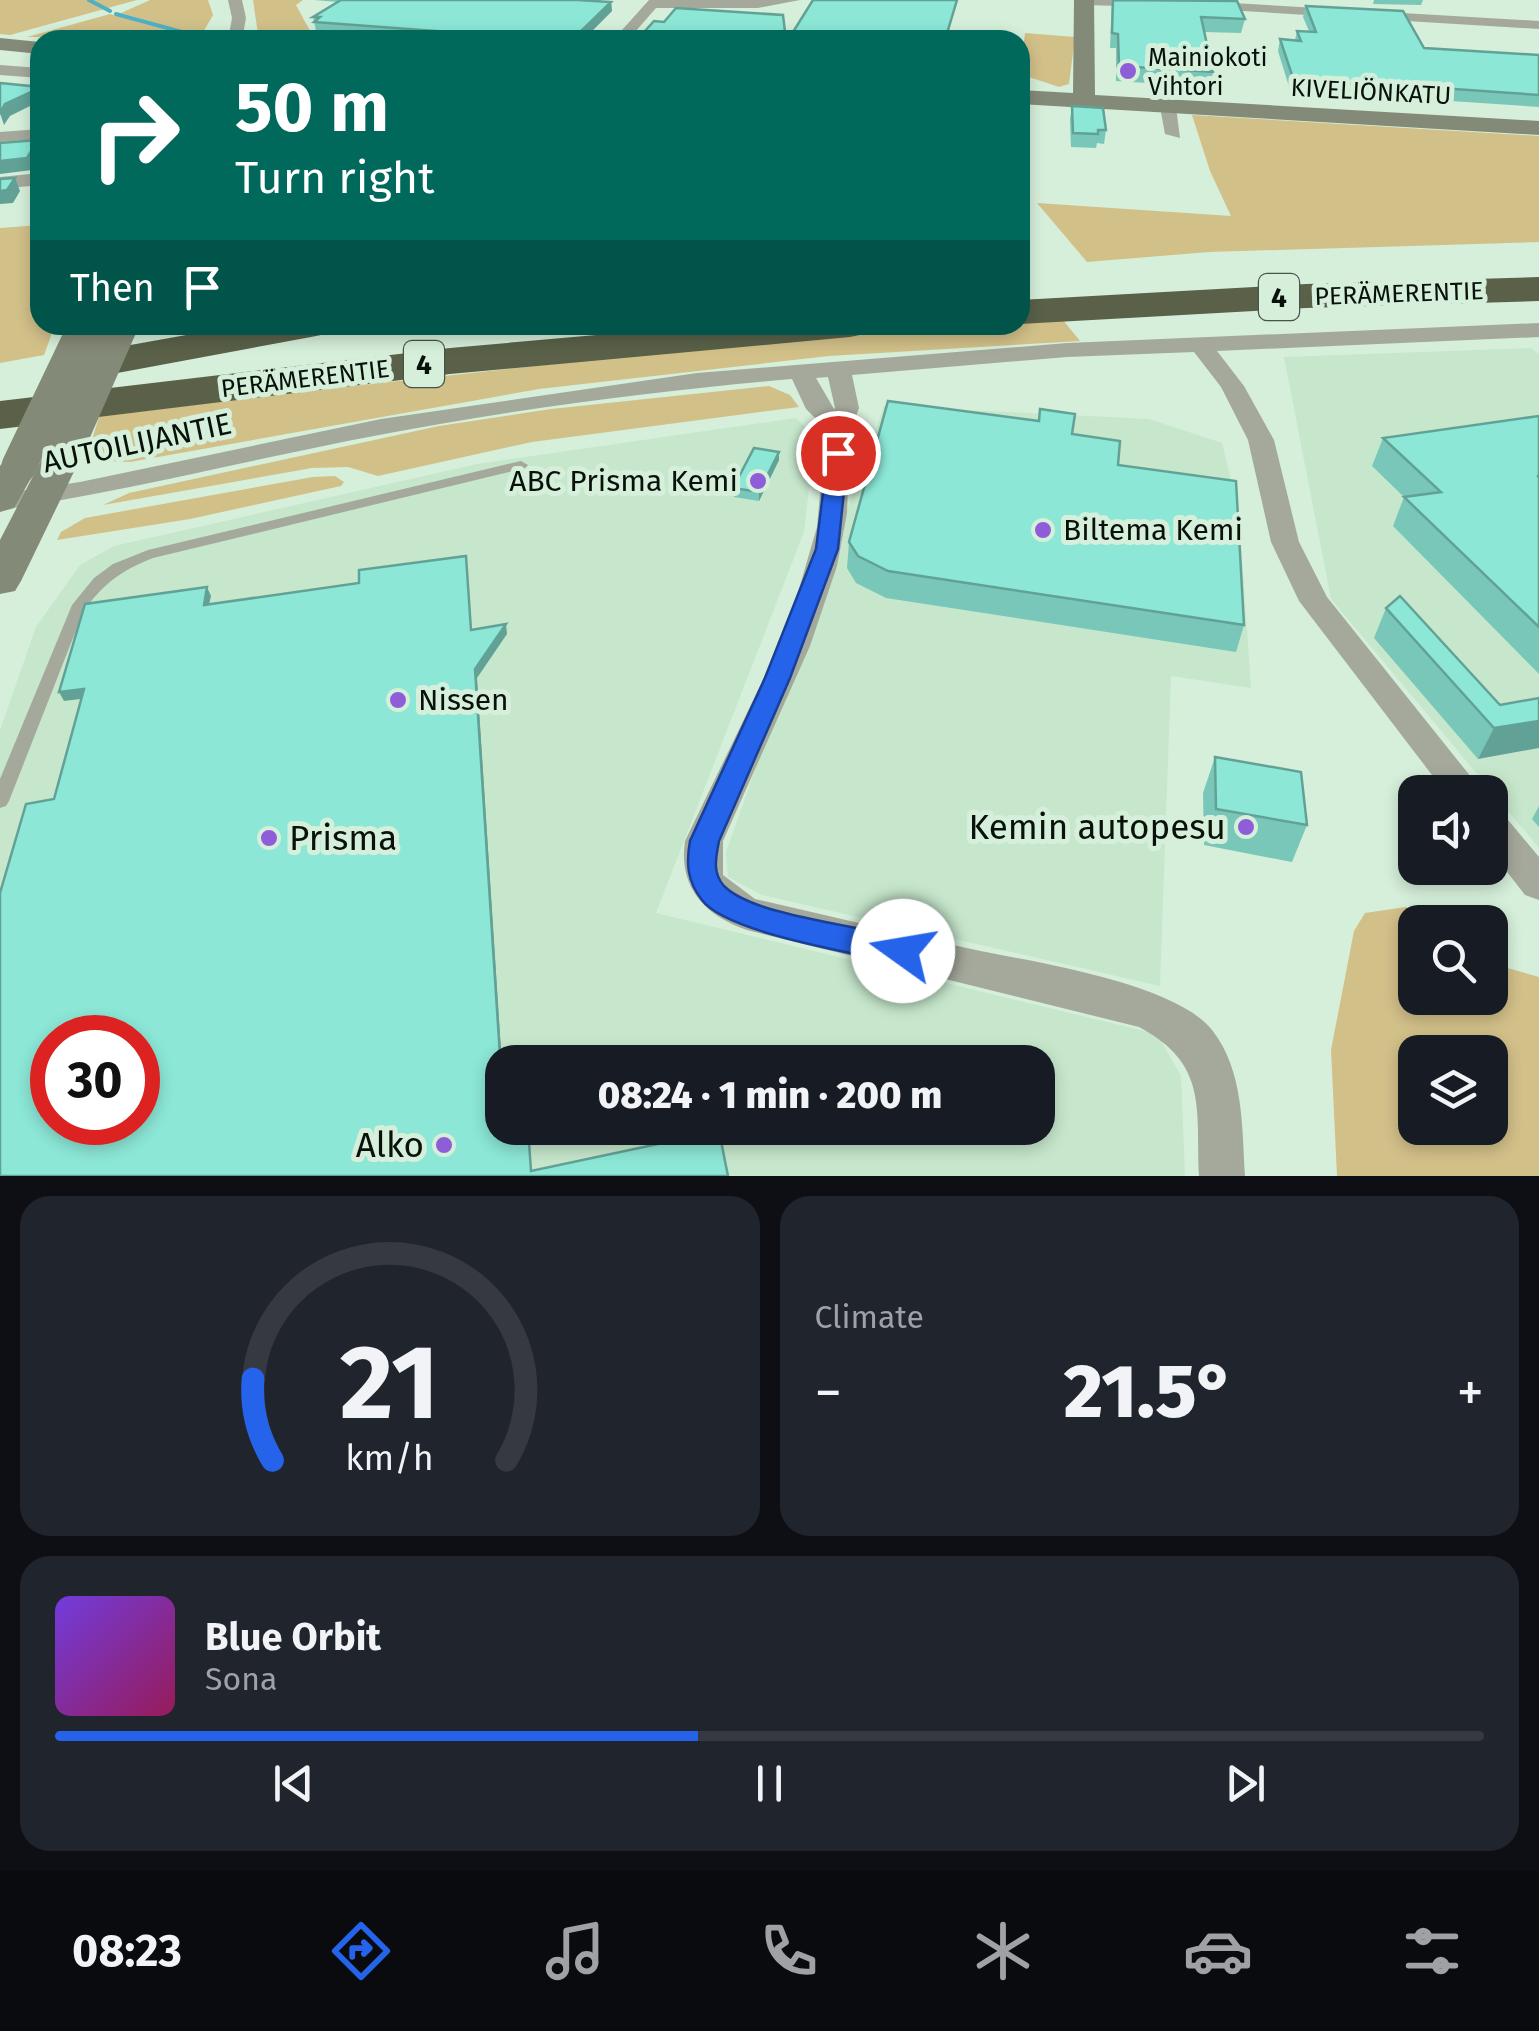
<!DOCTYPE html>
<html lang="en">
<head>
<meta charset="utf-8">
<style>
  body { margin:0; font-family:"Fira Sans",sans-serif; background:#20242c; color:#f1f3f6; height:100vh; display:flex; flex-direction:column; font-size:38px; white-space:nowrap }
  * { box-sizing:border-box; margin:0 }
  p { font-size:32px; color:#9ea1a6 }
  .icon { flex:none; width:55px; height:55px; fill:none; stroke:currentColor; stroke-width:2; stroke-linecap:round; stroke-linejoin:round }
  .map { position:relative; height:1176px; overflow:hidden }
  .drawer { display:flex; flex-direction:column; gap:20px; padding:20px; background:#0d0f14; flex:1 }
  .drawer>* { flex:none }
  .top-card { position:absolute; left:30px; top:30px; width:1000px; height:305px; border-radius:30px; box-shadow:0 5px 15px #0003; background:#00695c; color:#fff; overflow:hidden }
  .buttons { position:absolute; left:1398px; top:775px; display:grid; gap:20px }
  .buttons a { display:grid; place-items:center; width:110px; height:110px; border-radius:20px; background:#171b24; box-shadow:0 5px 15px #0003; font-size:50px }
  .speed { position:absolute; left:30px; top:1015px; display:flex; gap:20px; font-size:50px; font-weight:700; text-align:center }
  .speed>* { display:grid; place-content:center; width:130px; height:130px; border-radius:50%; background:#171b24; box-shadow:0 5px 15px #0003; line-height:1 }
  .speed .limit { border:15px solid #d22; background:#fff; color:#111 }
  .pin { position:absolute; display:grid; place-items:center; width:85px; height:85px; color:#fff; margin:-42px; border:5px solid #fff; border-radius:50%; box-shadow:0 2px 10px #0007 }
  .me { position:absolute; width:110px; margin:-55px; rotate:283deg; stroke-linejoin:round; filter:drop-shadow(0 0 8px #0008) }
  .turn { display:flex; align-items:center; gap:35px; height:210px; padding:0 40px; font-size:45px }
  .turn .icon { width:130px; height:130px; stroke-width:2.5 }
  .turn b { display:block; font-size:70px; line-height:85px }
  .then { display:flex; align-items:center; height:95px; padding:0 40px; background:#0003; gap:20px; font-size:38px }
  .big { font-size:75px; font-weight:800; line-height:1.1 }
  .drawer .card { flex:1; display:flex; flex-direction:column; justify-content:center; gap:15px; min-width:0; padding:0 35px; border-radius:30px; background:#20242c }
  .drawer .dial { align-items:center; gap:0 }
  .dial svg { height:260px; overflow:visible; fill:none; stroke:#363941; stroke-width:7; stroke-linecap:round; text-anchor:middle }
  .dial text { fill:#f1f3f6; stroke:none }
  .song { display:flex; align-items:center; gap:30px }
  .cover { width:120px; height:120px; border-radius:15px; background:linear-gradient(135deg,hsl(260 70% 55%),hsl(330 70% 35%)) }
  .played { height:10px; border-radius:5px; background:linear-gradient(90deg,#2563eb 45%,#363941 45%) }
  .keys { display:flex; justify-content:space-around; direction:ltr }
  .heat { display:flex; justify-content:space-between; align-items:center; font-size:55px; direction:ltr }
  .drawer .tiles { flex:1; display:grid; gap:20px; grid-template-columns:1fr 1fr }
  .card:last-child { grid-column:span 2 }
  .trip { position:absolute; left:485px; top:1045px; width:570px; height:100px; border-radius:30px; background:#171b24; box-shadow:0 5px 15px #0003; font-weight:800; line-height:100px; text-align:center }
  .tab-bar { display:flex; height:160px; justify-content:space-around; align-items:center; background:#090b0e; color:#9ea1a6 }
  .tab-bar .icon { width:70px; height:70px }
  .tab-bar .selected { color:#2563eb }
  .tab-bar b { font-size:45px; color:#f1f3f6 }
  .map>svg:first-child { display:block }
  .built { fill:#c6e7cc; fill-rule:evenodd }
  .green { fill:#d2c089; fill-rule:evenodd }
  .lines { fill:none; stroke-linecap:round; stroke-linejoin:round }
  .stream { stroke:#51b0c0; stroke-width:4 }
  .lane { fill:#a5a99c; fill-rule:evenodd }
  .street { fill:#a5a99c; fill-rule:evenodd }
  .secondary { fill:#848a78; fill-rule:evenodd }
  .highway { fill:#5a6148; fill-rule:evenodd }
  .secondary-bridge { stroke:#848a78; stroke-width:35 }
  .wall { fill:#78c7b8 }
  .shaded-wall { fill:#62a296 }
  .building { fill:#8ce7d6; stroke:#62a296; stroke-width:2.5; fill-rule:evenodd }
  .route { fill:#2563eb; stroke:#184099; stroke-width:2.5 }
  .poi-dot { fill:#8d5ed8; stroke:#d5efda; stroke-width:4 }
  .labels { text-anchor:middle; stroke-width:10; stroke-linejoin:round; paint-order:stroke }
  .far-poi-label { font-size:25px; fill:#09110b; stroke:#d5efda; text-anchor:start }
  .far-street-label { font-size:25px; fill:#09110b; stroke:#d5efda }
  .shield { fill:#d5efda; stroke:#465449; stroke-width:2.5 }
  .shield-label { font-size:28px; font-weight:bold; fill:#09110b }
  .street-label { font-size:30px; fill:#09110b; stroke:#d5efda }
  .poi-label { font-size:30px; fill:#09110b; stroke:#d5efda; text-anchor:start }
  .near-poi-label { font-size:35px; fill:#09110b; stroke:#d5efda; text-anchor:end }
</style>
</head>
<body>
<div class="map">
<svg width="1539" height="1176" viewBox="0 0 1539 1176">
  <rect width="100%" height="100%" fill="#d5efda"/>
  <path class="built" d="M1531,348L1539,354V848L1331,599L1284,357Z
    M884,406L1149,419L1222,443L1239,513L1251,688L1171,676L1160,986L762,895L728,877L726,852Z
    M796,418L815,437L804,532L656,913L1157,1034L1181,1076L1185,1176H0V730L36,627L80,565L114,546L477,464ZM52,1038H138V1122H52ZM502,1062H1038V1128H502Z"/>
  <path class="green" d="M0,0H137L10,35L0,34Z
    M150,0H208L213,15L202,34L197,35L121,13Z
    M253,0H303L296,5L315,40L258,34Z
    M110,14L198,39L27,37Z
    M1025,33L1075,37L1069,84L1059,87L1020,74Z
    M1192,115L1539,136V242L1209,252L1087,262L1037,203L1231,216L1210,171Z
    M40,225V325H55L44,355L0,363V228Z
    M1063,320L1080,341L829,356L539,389L130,462L101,461L88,452L100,414L716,346Z
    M769,386L790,395L799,407L532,442L378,476L348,467L312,468L103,505L129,493L439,426L551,409Z
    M335,476L344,482L341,486L190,519L57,540L61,532L85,518L313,477Z
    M1406,907L1421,922H1415V998H1490V963L1539,977V1176H1337L1331,1050L1354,931L1365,913ZM1415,1052H1490V1128H1415Z"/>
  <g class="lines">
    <path class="stream" d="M89,0L110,11
      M116,14L200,37
      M214,36H223"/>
    <path class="lane" d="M521,461L528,465L526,468L153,558C119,572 106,582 84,610L9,801L6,806L0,808V779L72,605L94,578L113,564L148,550Z"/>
    <path class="street" d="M228,0H242L246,18L242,40H228L232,18Z
      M649,0H800L758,8H656L628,40H613Z
      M1080,0H1156L1159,3L1152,7L1086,5Z
      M1198,1L1539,21V29L1193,8L1191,5Z
      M0,65L40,68V78L0,75Z
      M1168,102L1176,107L1180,138L1165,134L1160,107Z
      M40,129V139L0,142V132Z
      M40,173V185L0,189V177Z
      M1539,323V337L1217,351L1244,386L1274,440L1299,542L1327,597L1483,792H1445L1299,601L1271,542L1248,440L1221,387L1194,352L1067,357L852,375L859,408L850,433L847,513L837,566L810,646L723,841V875L755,899C824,915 893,931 962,947C1024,961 1173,981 1212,1030C1244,1070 1242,1128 1245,1176H1199C1196,1107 1208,1064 1139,1027L747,930C705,916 678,887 685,841L760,686L794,606L817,527L826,429L806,409L792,379C655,391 515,409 379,435C252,459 128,491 0,510V494L80,482L381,419L697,373L1067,343ZM828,377L835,408L834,409L816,378Z
      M1490,810L1503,814L1539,857V900L1525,895L1490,850Z"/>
    <path class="secondary" d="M1074,0H1094L1095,95L1539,121V135L1020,104V90L1073,93Z
      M0,38L40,42V54L0,50Z
      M64,442L77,445L83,453L21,581L15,591L0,594V540L45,453L51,445Z
      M19,455L32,458L38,466L14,508L0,512V466L6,458Z"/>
    <path class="highway" d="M1539,277V301L1306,308L1020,324V300L1306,284Z
      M242,325H332L326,334L311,337L69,382L54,378L47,369L54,360L69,356Z
      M710,325H871L865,334L850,337L450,374L0,429V401L450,348Z"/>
    <path class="secondary-bridge" d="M64,453L120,326
      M19,466L84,330"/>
  </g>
  <path class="wall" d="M314,0H577L611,2L612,11L583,40H433L316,31L313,17L338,2Z
    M1112,0L1245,19L1241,33L1204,32L1213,72L1210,87L1116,81V48H1110Z
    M1374,0H1423L1421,5L1373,4Z
    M1306,6L1424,48L1539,55V107L1436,100L1291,93L1278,51L1280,39L1295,40L1297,31H1309L1303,17Z
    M1072,106L1106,130L1104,144L1097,143L1096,148L1071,147L1070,119Z
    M1539,416V674L1393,526L1404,497L1372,466L1383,438Z
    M1072,434L1118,465L1244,625L1236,652L886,598L856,583L847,568L849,542Z
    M779,452V460L759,501L734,497L733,488Z
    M1386,608L1500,705L1539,698L1478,759L1374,638Z
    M1215,757L1307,825L1292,862L1204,845L1203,793Z
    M1539,806V827L1532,819Z"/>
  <path class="shaded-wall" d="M611,2L612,11L583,40H572Z
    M40,88V101L10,116L4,125L0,113L5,104Z
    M38,140L40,145V156L32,170L0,174V161Z
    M15,178L20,191L13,203L0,204V191Z
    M779,452V460L759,501V492Z
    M207,587L211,596L207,614L204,605Z
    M506,624L507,634L477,678L502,1065L500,1056L475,669Z
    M84,689L89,698L64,701L59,692Z
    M1539,721V748L1478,759L1494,728Z"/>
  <path class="building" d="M341,0H577L611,2L572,40H556L314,22L320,17H313Z
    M813,0H957L945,40H788Z
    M1113,0L1237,1L1245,19L1201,17L1213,72L1119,66L1118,34L1112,33Z
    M1306,6L1403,11L1424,48L1539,55V95L1440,88L1294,81L1280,39L1301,41L1297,31L1316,32Z
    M676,8L783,15L786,40H637L654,21L664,22Z
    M0,83L40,87V88L5,104L0,113Z
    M1072,106L1103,108L1106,130H1098V134L1073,133Z
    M38,140L27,158L0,161V143Z
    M15,178L7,190L0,191V179Z
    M888,401L1039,421L1040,409L1075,414L1072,434L1120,441L1118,465L1236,481L1244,625L888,571L858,556L849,542Z
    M1539,416V476H1537L1539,477V627L1404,497L1441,492L1383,438Z
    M754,448L779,452L759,492L733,488Z
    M466,556L471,630L506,624L475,669L500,1056L521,1052L522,1062H502V1128H528L531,1171L719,1131L728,1176H0V893L26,804L54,799L84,689L59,692L85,604L207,587L204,605L359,583V570ZM52,1038H138V1122H52Z
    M1400,596L1500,705L1539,698V721L1494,728L1386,608Z
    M1215,757L1301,772L1307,825L1216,809Z"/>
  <path class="route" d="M838,447L848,453L838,549L790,678L719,841C716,857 712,873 724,886C756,918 867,925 914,942L918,951L914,961L903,964C859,954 726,933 702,900C687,881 686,863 690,841L765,678L816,549L828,453Z"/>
  <g class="poi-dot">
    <circle cx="1128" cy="71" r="10"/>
    <circle cx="758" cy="481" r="10"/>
    <circle cx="1043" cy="530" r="10"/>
    <circle cx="398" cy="700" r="10"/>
    <circle cx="1246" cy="827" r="10"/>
    <circle cx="269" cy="838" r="10"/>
    <circle cx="444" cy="1145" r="10"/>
  </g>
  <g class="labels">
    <g class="far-poi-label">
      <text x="1148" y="66">Mainiokoti<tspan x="1148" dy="29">Vihtori</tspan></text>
    </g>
    <g class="far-street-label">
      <text transform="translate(1371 91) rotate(3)" y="9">KIVELIÖNKATU</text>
      <text transform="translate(1399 293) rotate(-2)" y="9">PERÄMERENTIE</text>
      <text transform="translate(305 378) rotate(-7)" y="9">PERÄMERENTIE</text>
    </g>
    <g class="shield">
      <rect x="1259" y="274" width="40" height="46" rx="8"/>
      <rect x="404" y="341" width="40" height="46" rx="8"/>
    </g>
    <g class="shield-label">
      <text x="1279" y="307">4</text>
      <text x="424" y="374">4</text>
    </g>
    <g class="street-label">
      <text transform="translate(137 443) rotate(-12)" y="10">AUTOILIJANTIE</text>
    </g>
    <g class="poi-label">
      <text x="738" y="491" text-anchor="end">ABC Prisma Kemi</text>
      <text x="1063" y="540">Biltema Kemi</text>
      <text x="418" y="710">Nissen</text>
    </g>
    <g class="near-poi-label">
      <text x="1226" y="839">Kemin autopesu</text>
      <text x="289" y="850" text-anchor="start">Prisma</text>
      <text x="424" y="1157">Alko</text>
    </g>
  </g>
</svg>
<div class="buttons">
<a><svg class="icon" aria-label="sound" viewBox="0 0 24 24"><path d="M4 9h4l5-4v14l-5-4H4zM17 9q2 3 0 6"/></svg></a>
<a><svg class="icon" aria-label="search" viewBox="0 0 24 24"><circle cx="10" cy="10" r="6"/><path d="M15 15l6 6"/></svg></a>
<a><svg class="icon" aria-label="layers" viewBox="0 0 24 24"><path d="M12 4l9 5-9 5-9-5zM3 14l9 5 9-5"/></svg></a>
</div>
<div class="speed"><div class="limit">30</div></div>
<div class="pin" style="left:838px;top:453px;background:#d93025"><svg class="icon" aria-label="arrive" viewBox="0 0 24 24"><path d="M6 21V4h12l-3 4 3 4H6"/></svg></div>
<svg class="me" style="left:903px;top:951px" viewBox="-20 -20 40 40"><circle r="19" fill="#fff"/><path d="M0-13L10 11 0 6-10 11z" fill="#2563eb"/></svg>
<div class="trip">08:24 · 1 min · 200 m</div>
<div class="top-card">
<div class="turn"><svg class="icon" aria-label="right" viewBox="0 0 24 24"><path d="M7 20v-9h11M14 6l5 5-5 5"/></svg><div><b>50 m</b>Turn right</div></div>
<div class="then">Then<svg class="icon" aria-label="arrive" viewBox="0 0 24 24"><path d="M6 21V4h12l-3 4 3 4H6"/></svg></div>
</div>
</div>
<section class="drawer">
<div class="tiles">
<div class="card dial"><svg viewBox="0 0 100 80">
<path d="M14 69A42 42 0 1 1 86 69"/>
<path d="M14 69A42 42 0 0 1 8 44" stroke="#2563eb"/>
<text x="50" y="56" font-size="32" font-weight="700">21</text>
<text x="50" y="72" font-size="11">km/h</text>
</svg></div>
<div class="card"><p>Climate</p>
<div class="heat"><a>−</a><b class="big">21.5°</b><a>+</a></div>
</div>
<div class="card">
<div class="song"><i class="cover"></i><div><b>Blue Orbit</b><p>Sona</p></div></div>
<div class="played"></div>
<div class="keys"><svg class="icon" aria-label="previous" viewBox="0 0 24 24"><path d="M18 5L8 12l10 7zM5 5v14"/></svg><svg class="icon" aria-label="pause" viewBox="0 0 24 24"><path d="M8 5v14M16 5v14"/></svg><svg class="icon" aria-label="next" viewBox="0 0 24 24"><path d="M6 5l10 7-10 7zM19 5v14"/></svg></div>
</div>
</div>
</section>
<nav class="tab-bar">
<b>08:23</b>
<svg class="icon selected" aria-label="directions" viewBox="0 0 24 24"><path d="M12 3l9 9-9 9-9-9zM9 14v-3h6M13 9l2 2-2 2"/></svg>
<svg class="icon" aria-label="music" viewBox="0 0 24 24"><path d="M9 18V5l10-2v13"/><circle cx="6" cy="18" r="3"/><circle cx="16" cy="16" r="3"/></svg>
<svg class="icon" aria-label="phone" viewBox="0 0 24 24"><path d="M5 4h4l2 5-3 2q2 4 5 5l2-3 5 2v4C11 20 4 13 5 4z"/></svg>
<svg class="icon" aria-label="climate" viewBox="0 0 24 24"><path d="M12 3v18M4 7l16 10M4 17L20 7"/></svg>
<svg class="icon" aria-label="car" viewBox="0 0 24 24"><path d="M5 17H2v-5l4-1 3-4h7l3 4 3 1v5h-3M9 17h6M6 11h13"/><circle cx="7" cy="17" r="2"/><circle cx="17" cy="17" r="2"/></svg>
<svg class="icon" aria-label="filters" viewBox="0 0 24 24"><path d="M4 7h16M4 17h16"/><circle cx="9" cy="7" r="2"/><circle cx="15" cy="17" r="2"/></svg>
</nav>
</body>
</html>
